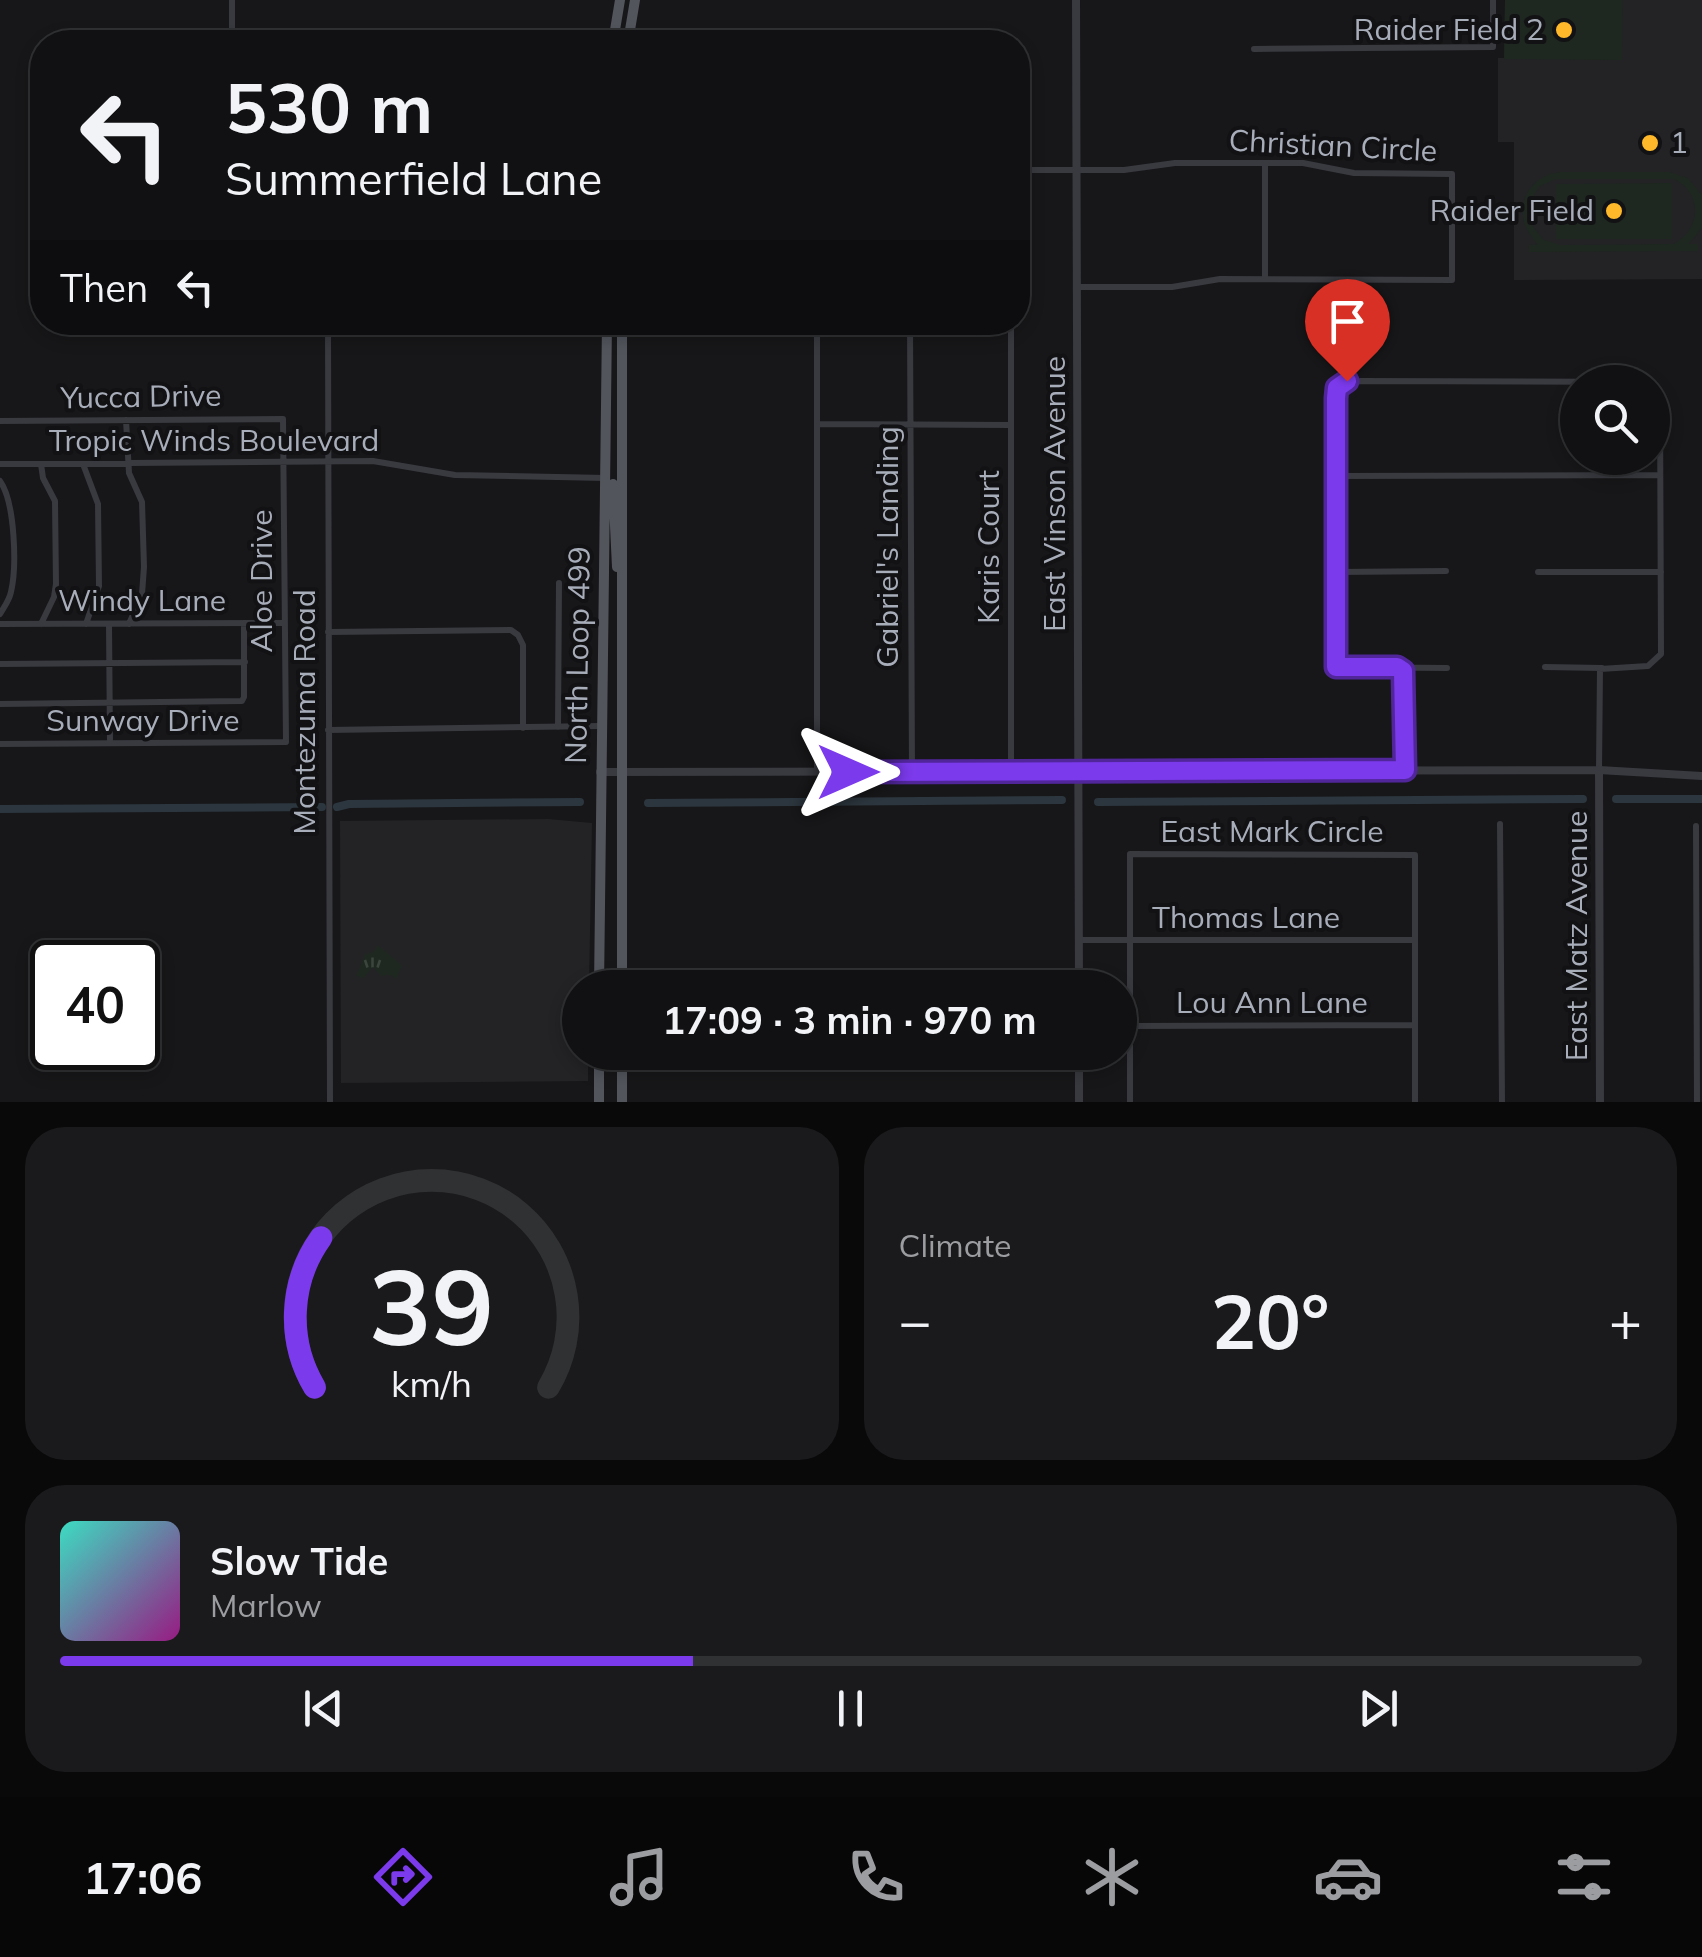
<!DOCTYPE html>
<html lang="en">
<head>
<meta charset="utf-8">
<style>
  body { margin:0; font-family:Mulish,sans-serif; background:#1a1a1c; color:#f1f3f6; height:100vh; display:flex; flex-direction:column; font-size:38px; white-space:nowrap }
  * { box-sizing:border-box; margin:0 }
  p { font-size:32px; color:#9c9da0 }
  .icon { flex:none; width:55px; height:55px; fill:none; stroke:currentColor; stroke-width:2; stroke-linecap:round; stroke-linejoin:round }
  .map { position:relative; height:1102px; overflow:hidden }
  .drawer { display:flex; flex-direction:column; gap:25px; padding:25px; background:#09090a; flex:1 }
  .drawer>* { flex:none }
  .banner { position:absolute; left:30px; top:30px; width:1000px; height:305px; border-radius:40px; box-shadow:0 5px 15px #0003,0 0 0 2px #303133; background:#111113; color:#f1f3f6; overflow:hidden }
  .tools { position:absolute; left:1560px; top:365px; display:grid; gap:20px }
  .tools a { display:grid; place-items:center; width:110px; height:110px; border-radius:50%; background:#111113; box-shadow:0 5px 15px #0003,0 0 0 2px #303133; font-size:50px }
  .speed { position:absolute; left:30px; top:940px; display:flex; gap:20px; font-size:50px; font-weight:700; text-align:center }
  .speed>* { display:grid; place-content:center; width:130px; height:130px; border-radius:50%; background:#111113; box-shadow:0 5px 15px #0003,0 0 0 2px #303133; line-height:1 }
  .speed .limit { border:5px solid #111; border-radius:15px; background:#fff; color:#111 }
  .pin { position:absolute; display:grid; place-items:center; width:85px; height:85px; color:#fff; margin:-102px -42px; border-radius:50% 50% 50% 0; rotate:-45deg; box-shadow:0 0 10px #0007 }
  .pin .icon { rotate:45deg }
  .me { position:absolute; width:110px; margin:-55px; rotate:90deg; stroke-linejoin:round; filter:drop-shadow(0 0 8px #0008) }
  .turn { display:flex; align-items:center; gap:35px; height:210px; padding:0 30px; font-size:45px }
  .turn .icon { width:130px; height:130px; stroke-width:2.5 }
  .turn b { display:block; font-size:70px; line-height:85px }
  .then { display:flex; align-items:center; height:95px; padding:0 30px; background:#0003; gap:20px; font-size:38px }
  .big { font-size:75px; font-weight:700; line-height:1.1 }
  .drawer .card { flex:1; display:flex; flex-direction:column; justify-content:center; gap:15px; min-width:0; padding:0 35px; border-radius:40px; background:#1a1a1c }
  .drawer .dial { align-items:center; gap:0 }
  .dial svg { height:260px; overflow:visible; fill:none; stroke:#303133; stroke-width:7; stroke-linecap:round; text-anchor:middle }
  .dial text { fill:#f1f3f6; stroke:none }
  .song { display:flex; align-items:center; gap:30px }
  .cover { width:120px; height:120px; border-radius:15px; background:linear-gradient(135deg,hsl(170 70% 55%),hsl(310 70% 35%)) }
  .played { height:10px; border-radius:5px; background:linear-gradient(90deg,#7c3aed 40%,#303133 40%) }
  .keys { display:flex; justify-content:space-around; direction:ltr }
  .heat { display:flex; justify-content:space-between; align-items:center; font-size:55px; direction:ltr }
  .drawer .tiles { flex:1; display:grid; gap:25px; grid-template-columns:1fr 1fr }
  .card:last-child { grid-column:span 2 }
  .trip { position:absolute; left:562px; top:970px; width:575px; height:100px; border-radius:50px; background:#111113; box-shadow:0 5px 15px #0003,0 0 0 2px #303133; font-weight:700; line-height:100px; text-align:center }
  .dock { display:flex; height:160px; justify-content:space-around; align-items:center; background:#070708; color:#9c9da0 }
  .dock .icon { width:70px; height:70px }
  .dock .current { color:#7c3aed }
  .dock b { font-size:45px; color:#f1f3f6 }
  .map>svg:first-child { display:block }
  .built { fill:#232326 }
  .park { fill:url(#park-tufts) }
  .pitch { fill:#1e2720; fill-rule:evenodd }
  .lines { fill:none; stroke-linecap:round; stroke-linejoin:round }
  .canal { stroke:#2c363e; stroke-width:8 }
  .minor { stroke:#393a40; stroke-width:6 }
  .tertiary { stroke:#393a40; stroke-width:8 }
  .primary { stroke:#53555d; stroke-width:10 }
  .route-casing { stroke:#51269a; stroke-width:25 }
  .route { stroke:#7c3aed; stroke-width:18 }
  .poi-dot { fill:#feb82a; stroke:#121214; stroke-width:4 }
  .labels { text-anchor:middle; stroke-width:8; stroke-linejoin:round; paint-order:stroke }
  .poi-label { font-size:30px; fill:#a8adba; stroke:#121214; text-anchor:end }
  .street-label { font-size:30px; fill:#a8adba; stroke:#121214 }
</style>
</head>
<body>
<div class="map">
<svg width="1702" height="1102" viewBox="0 0 1702 1102">
  <defs>
    <pattern id="park-tufts" width="24" height="20" patternUnits="userSpaceOnUse" patternTransform="scale(2.5)"><rect width="24" height="20" fill="#1e2720"/><path d="M3 7l-1-3M5 7V3M7 7l1-3M15 17l-1-3M17 17v-4M19 17l1-3" fill="none" stroke="#3c443e"/></pattern>
  </defs>
  <rect width="100%" height="100%" fill="#171719"/>
  <path class="built" d="M1505,0H1702V279L1514,280V142H1498V58H1504Z
    M548,819L592,823L589,987L580,988V1052L588,1053V1081L341,1083L340,821Z"/>
  <path class="park" d="M378,945L402,965L397,979L389,975L381,976L373,967L364,978L356,976L365,954L374,951Z"/>
  <path class="pitch" d="M1505,0H1623L1622,60L1504,59Z
    M1562,172H1670L1688,178L1702,195V228L1689,244H1698V251L1529,252V245L1538,244C1509,218 1523,174 1562,172ZM1556,179H1674C1702,192 1702,230 1673,244L1561,245L1544,240L1530,223L1529,204L1539,187Z
    M1672,183V239H1556V184Z"/>
  <g class="lines">
    <path class="canal" d="M1616,799H1701
      M1098,802L1583,799
      M648,803L1062,800
      M337,807L349,804L580,802
      M0,809L322,807"/>
    <path class="minor" d="M232,0V42
      M1254,49L1493,47V0
      M1265,163V279
      M1018,170H1124L1175,163H1303L1354,173L1452,174V280L1220,279L1172,287H1077
      M328,322L330,1102
      M910,322L912,772
      M126,420L129,473L142,502L144,567L142,594L129,624
      M0,421L283,419L286,742L0,744
      M818,424L1011,425
      M0,464L373,461L455,475L606,478
      M41,464L43,478L55,501L56,584L54,597L41,624
      M83,464L98,504L99,586L86,624
      M1336,476L1660,475
      M0,481C15,502 17,566 11,592C9,601 4,607 0,614
      M1337,572L1446,571
      M1538,572H1661
      M0,624L285,623
      M109,624L110,743
      M328,632L511,630L518,635L523,645V728
      M0,664L245,662
      M1545,667L1602,668
      M1447,668L1337,667L1336,398L1339,385L1361,381L1651,382
      M1401,669L1405,770
      M0,704L242,701L244,697V623
      M558,727L559,583
      M328,730L600,726
      M1599,770L1600,669L1648,666L1661,654L1660,396L1652,383
      M1011,771V322
      M817,772V322
      M1500,824L1502,1102
      M1696,826L1697,1102
      M1079,940H1414
      M1130,1026L1414,1025
      M1130,1102V854L1415,855V1102"/>
    <path class="tertiary" d="M1076,0L1079,988
      M1599,770L1600,1102
      M600,772L1599,770L1702,776
      M1079,1052V1102"/>
    <path class="primary" d="M613,42L620,0
      M628,42L635,0
      M622,322V988
      M613,484L617,567
      M599,988L607,322
      M599,1052V1102
      M611,1052L613,1060L622,1061
      M622,1102V1052"/>
  </g>
  <g class="lines">
    <g class="route-casing">
      <path id="route" d="M848,772L1405,770L1403,671L1397,667H1336V398L1337,388L1347,381"/>
    </g>
    <use href="#route" class="route"/>
  </g>
  <g class="poi-dot">
    <circle cx="1564" cy="30" r="10"/>
    <circle cx="1650" cy="143" r="10"/>
    <circle cx="1614" cy="211" r="10"/>
  </g>
  <g class="labels">
    <g class="poi-label">
      <text x="1544" y="40">Raider Field 2</text>
      <text x="1670" y="153" text-anchor="start">1</text>
      <text x="1594" y="221">Raider Field</text>
    </g>
    <g class="street-label">
      <text transform="translate(1333 146) rotate(3)" y="10">Christian Circle</text>
      <text transform="translate(141 397) rotate(-1)" y="10">Yucca Drive</text>
      <text x="214" y="451">Tropic Winds Boulevard</text>
      <text transform="translate(1055 494) rotate(-90)" y="10">East Vinson Avenue</text>
      <text transform="translate(888 547) rotate(-90)" y="10">Gabriel's Landing</text>
      <text transform="translate(989 547) rotate(-90)" y="10">Karis Court</text>
      <text transform="translate(262 581) rotate(-90)" y="10">Aloe Drive</text>
      <text x="142" y="611">Windy Lane</text>
      <text transform="translate(578 655) rotate(-89)" y="10">North Loop 499</text>
      <text transform="translate(305 712) rotate(-90)" y="10">Montezuma Road</text>
      <text x="143" y="731">Sunway Drive</text>
      <text x="1272" y="842">East Mark Circle</text>
      <text x="1246" y="928">Thomas Lane</text>
      <text transform="translate(1577 936) rotate(-90)" y="10">East Matz Avenue</text>
      <text x="1272" y="1013">Lou Ann Lane</text>
    </g>
  </g>
</svg>
<div class="tools">
<a><svg class="icon" aria-label="search" viewBox="0 0 24 24"><circle cx="10" cy="10" r="6"/><path d="M15 15l6 6"/></svg></a>
</div>
<div class="speed"><div class="limit">40</div></div>
<div class="pin" style="left:1347px;top:381px;background:#d93025"><svg class="icon" aria-label="arrive" viewBox="0 0 24 24"><path d="M6 21V4h12l-3 4 3 4H6"/></svg></div>
<svg class="me" style="left:848px;top:772px" viewBox="-20 -20 40 40"><path d="M0-17L14 15 0 8-14 15z" fill="#7c3aed" stroke="#fff" stroke-width="4"/></svg>
<div class="trip">17:09 · 3 min · 970 m</div>
<div class="banner">
<div class="turn"><svg class="icon" aria-label="left" viewBox="0 0 24 24"><path d="M17 20v-9H6M10 6l-5 5 5 5"/></svg><div><b>530 m</b>Summerfield Lane</div></div>
<div class="then">Then<svg class="icon" aria-label="left" viewBox="0 0 24 24"><path d="M17 20v-9H6M10 6l-5 5 5 5"/></svg></div>
</div>
</div>
<section class="drawer">
<div class="tiles">
<div class="card dial"><svg viewBox="0 0 100 80">
<path d="M14 69A42 42 0 1 1 86 69"/>
<path d="M14 69A42 42 0 0 1 16 23" stroke="#7c3aed"/>
<text x="50" y="56" font-size="32" font-weight="700">39</text>
<text x="50" y="72" font-size="11">km/h</text>
</svg></div>
<div class="card"><p>Climate</p>
<div class="heat"><a>−</a><b class="big">20°</b><a>+</a></div>
</div>
<div class="card">
<div class="song"><i class="cover"></i><div><b>Slow Tide</b><p>Marlow</p></div></div>
<div class="played"></div>
<div class="keys"><svg class="icon" aria-label="previous" viewBox="0 0 24 24"><path d="M18 5L8 12l10 7zM5 5v14"/></svg><svg class="icon" aria-label="pause" viewBox="0 0 24 24"><path d="M8 5v14M16 5v14"/></svg><svg class="icon" aria-label="next" viewBox="0 0 24 24"><path d="M6 5l10 7-10 7zM19 5v14"/></svg></div>
</div>
</div>
</section>
<nav class="dock">
<b>17:06</b>
<svg class="icon current" aria-label="directions" viewBox="0 0 24 24"><path d="M12 3l9 9-9 9-9-9zM9 14v-3h6M13 9l2 2-2 2"/></svg>
<svg class="icon" aria-label="music" viewBox="0 0 24 24"><path d="M9 18V5l10-2v13"/><circle cx="6" cy="18" r="3"/><circle cx="16" cy="16" r="3"/></svg>
<svg class="icon" aria-label="phone" viewBox="0 0 24 24"><path d="M5 4h4l2 5-3 2q2 4 5 5l2-3 5 2v4C11 20 4 13 5 4z"/></svg>
<svg class="icon" aria-label="climate" viewBox="0 0 24 24"><path d="M12 3v18M4 7l16 10M4 17L20 7"/></svg>
<svg class="icon" aria-label="car" viewBox="0 0 24 24"><path d="M5 17H2v-5l4-1 3-4h7l3 4 3 1v5h-3M9 17h6M6 11h13"/><circle cx="7" cy="17" r="2"/><circle cx="17" cy="17" r="2"/></svg>
<svg class="icon" aria-label="filters" viewBox="0 0 24 24"><path d="M4 7h16M4 17h16"/><circle cx="9" cy="7" r="2"/><circle cx="15" cy="17" r="2"/></svg>
</nav>
</body>
</html>
